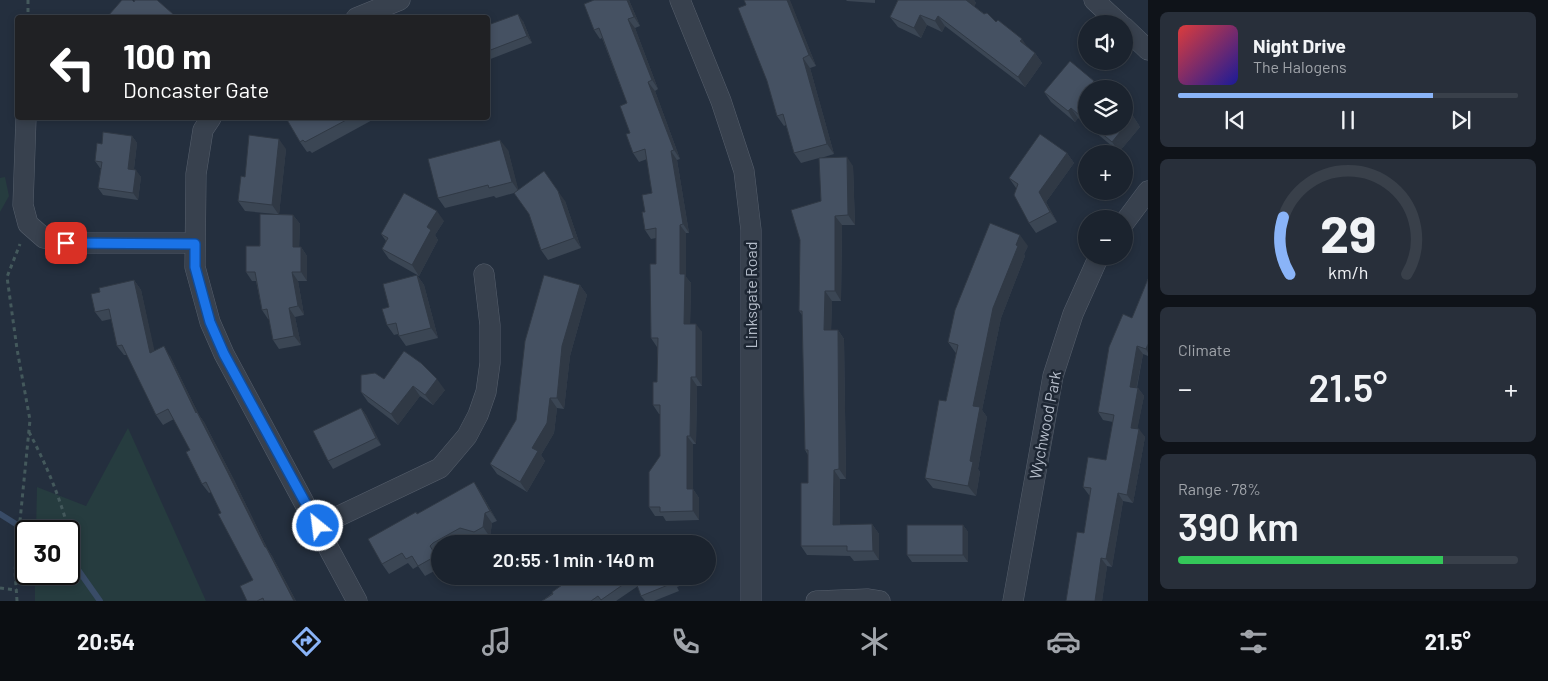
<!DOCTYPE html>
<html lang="en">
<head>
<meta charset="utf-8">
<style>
  body { margin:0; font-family:Barlow,sans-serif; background:#282f3a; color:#f1f3f6; height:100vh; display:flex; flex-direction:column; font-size:19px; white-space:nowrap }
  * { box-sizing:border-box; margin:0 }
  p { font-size:16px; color:#a0a4aa }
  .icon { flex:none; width:28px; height:28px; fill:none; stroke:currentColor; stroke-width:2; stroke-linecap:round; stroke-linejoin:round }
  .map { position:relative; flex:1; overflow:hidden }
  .panel { display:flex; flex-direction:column; gap:12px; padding:12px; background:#0f1319; width:400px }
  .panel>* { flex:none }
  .hud { position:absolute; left:15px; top:15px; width:475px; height:105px; border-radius:5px; box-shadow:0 2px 8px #0003,0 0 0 1px #39404a; background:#202124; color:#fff; overflow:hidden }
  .fabs { position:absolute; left:1078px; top:15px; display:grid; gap:10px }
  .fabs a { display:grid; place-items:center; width:55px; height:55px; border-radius:50%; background:#1b232e; box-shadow:0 2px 8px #0003,0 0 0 1px #39404a; font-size:25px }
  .speed { position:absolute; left:15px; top:520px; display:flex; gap:10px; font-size:25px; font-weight:700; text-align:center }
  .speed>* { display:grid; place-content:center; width:65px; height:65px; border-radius:50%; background:#1b232e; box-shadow:0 2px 8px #0003,0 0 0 1px #39404a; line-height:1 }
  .speed .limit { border:2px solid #111; border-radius:8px; background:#fff; color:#111 }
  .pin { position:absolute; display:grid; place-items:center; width:42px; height:42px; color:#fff; margin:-21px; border-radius:10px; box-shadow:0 2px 8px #0006 }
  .me { position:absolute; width:55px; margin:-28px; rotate:331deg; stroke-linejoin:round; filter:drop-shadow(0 0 4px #0008) }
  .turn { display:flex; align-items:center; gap:18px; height:105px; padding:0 25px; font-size:22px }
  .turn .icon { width:65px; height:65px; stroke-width:2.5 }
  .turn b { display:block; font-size:35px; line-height:42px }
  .big { font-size:38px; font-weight:600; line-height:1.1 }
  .panel .card { flex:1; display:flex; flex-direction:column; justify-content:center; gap:8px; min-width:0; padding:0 18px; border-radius:8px; background:#282f3a }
  .panel .dial { align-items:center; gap:0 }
  .dial svg { height:130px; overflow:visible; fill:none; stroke:#39404a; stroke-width:7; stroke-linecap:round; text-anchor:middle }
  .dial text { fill:#f1f3f6; stroke:none }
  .song { display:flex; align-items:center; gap:15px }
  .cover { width:60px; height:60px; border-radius:8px; background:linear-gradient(135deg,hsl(0 70% 55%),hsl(240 70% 35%)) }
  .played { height:5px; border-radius:2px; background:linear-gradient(90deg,#8ab4f8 75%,#39404a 75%) }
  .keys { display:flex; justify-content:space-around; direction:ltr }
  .heat { display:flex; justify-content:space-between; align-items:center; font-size:28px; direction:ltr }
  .charge { height:8px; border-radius:4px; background:linear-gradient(90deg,#34c759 78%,#39404a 0) }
  .trip { position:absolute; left:431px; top:535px; width:285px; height:50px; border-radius:25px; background:#1b232e; box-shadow:0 2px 8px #0003,0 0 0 1px #39404a; font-weight:600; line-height:50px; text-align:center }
  .dock { display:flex; height:80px; justify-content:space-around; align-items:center; background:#0b0e12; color:#a0a4aa }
  .dock .icon { width:35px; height:35px }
  .dock .active { color:#8ab4f8 }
  .dock b { font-size:22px; color:#f1f3f6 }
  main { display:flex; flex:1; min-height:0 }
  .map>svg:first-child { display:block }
  .green { fill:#263c3f }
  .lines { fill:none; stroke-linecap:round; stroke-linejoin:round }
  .stream { stroke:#394c67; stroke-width:6 }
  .minor-casing { stroke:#565f6c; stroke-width:21 }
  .path { stroke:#44595c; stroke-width:3; stroke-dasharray:4 4; stroke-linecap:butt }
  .minor { stroke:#38414e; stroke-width:20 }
  .wall { fill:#3b4654 }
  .shaded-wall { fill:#303945 }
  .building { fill:#455162; stroke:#303945 }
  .route-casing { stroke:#114b97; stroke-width:12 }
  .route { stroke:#1a73e8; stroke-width:9 }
  .labels { text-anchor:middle; stroke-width:5; stroke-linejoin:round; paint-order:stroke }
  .street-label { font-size:16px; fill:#b4bcc9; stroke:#1d2633 }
</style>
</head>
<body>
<main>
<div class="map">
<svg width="1148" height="601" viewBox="0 0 1148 601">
  <rect width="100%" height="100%" fill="#242f3e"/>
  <path class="green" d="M5,177L9,196L0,212V178Z
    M128,428L206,601H35V574H69V531H36L37,487L86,506Z"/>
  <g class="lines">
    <path class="stream" d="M0,514L27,531
      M69,557L100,601"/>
    <g class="minor-casing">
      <path id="minor" d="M680,0L721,101L744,171L751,230V601
        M1094,0L1120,24
        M356,18L400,0
        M1124,27L1148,50
        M26,118L23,205L28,224L44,238L66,243H195
        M211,118L203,130L196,174L195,267L210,322L224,354L357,601
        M1124,223L1148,191
        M318,526L440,468L467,436L478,415L486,392L490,363V325L484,274
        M816,601L867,599L880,601
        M1013,601L1053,376L1073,314L1099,256"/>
    </g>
    <path class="path" d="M28,0V18
      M29,432C46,464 60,497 69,532
      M0,588L17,590
      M17,601L15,571L30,420L17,349L7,277L20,244"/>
    <use href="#minor" class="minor"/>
  </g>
  <path class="wall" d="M594,0H629L640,26L635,28L658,89L655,91L680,159L677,160L689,233H686V277L691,283L690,324L702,332V386H697L696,444H693V489L699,498V520L666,521L663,516H655L649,507L660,456V414H659L653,405L657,382V347L651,338L656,264V238L651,239L645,230V212L652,193L647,159L639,162L633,153L627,103L602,38L600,39L594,30Z
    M846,0H875V3L847,1Z
    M898,0H974L976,3L974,6L1035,53L1042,63L1025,87L945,26L942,32L927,25L921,38L898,27L890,17Z
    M790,1L816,66L810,68L834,154L821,158L853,166L855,225H842L841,301H832L831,330H838L844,339L846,479H840V525L872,524L879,534V560L854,561L850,556L807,555L801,546L808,483V455L805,450L802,315L799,311L821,201L819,158L801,163L794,153L786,125L784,126L777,116L746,5Z
    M523,21L532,43L488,60V25Z
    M1094,81L1100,89H1086V125L1078,118L1075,122L1051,102L1044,92Z
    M1133,116L1140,127L1119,152L1088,126H1124Z
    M286,118H376L312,153L310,151L307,152L300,142Z
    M132,136L137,143L134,169L141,177L138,200L103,195L98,188L101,168H100L95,161L102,144Z
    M286,149L279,214L293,215L300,224L299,247H301L307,256V281H298L304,315L295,317L301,345L279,349L273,340L269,319H268L262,310L256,281H252L246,272L275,214L245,211L238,201L245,177Z
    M508,150L518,190L565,201L581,248L548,260L541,250L529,214L514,193L496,198L494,196L445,208L438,198Z
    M1067,153L1074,163L1046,202L1057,222L1036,233L1029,223L1016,188L1009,178Z
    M444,221L435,235L438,240L419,276L389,259L382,249L386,241L381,234Z
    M1028,246L1024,254L1025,256L1001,318L982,410L987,417L978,469L980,472L976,496L933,488L925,478L946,401L956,353L955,352L948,342Z
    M417,275L424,285L438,338L406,346L399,336L398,334L394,335L387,325L389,307Z
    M1148,279V356L1143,354L1137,388H1138L1144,396L1137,429L1145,437L1133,503L1123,501L1112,567L1107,566L1102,601H1066L1084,533L1090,495H1089L1083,487L1106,460L1113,422L1103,420L1098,412L1132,318Z
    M134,280L141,290L154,351L170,356L199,415L204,422L234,480L267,548L272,556L296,601H247L253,580L211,492L209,493L202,484L190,450L174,419L163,425L156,415L127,355H124L117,346L111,319L102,321L95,312L100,292Z
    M580,285L587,295L570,356L564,409L557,408L554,433L541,455L545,461L527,492L497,474L490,464L516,420Z
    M384,379L445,390L433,405L420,396L398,425L368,402L361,392Z
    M361,408L366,415L381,445L333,469L328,461Z
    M474,482L481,493L497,521L492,523L490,537L482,542L467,538L458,544H440V554L437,556L440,561V568L425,576L418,566L413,569L408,563L389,574L382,564L417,514Z
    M963,525L968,532V562H912L907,555Z
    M575,576H693L695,580L677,587L679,591L654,601H645L641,596L638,586L616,601H542Z"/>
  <path class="shaded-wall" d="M627,0H629L640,26L634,17Z
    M787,0H790L816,66L809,55Z
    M966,0H974L976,3L973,10Z
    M173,14L175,18H169Z
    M518,14L523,21L532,43L527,36Z
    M920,15L927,25L921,38L914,28Z
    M938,16L945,26L942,32L935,21Z
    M628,19L635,28L658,89L652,80Z
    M1022,39L1029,49L1020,41Z
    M1035,53L1042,63L1025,87L1018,77Z
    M803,58L810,68L834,154L827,144Z
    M1094,81L1100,89H1094L1091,85Z
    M648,82L655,91L680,159L674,150Z
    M1071,108L1078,118L1075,122L1068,111Z
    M1133,116L1140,127L1119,152L1112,142Z
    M132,136L137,143L133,176L128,169Z
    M279,139L286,149L279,215L272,205Z
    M500,140L508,150L519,192L512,182Z
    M671,151L677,160L689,233L683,224Z
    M1067,153L1074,163L1046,202L1057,222L1050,212L1039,192Z
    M847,157L853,166L855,225L848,215Z
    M136,170L141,177L138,200L133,193Z
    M558,191L565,201L581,248L574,238Z
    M437,211L444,221L435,235L438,240L419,276L412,265L427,227Z
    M293,215L300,224L299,256L293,247Z
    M835,216L842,225L841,301L835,291Z
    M680,225L686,233V277L691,283L690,332L684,324L680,274Z
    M1020,235L1028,246L1024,254L1025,256L1001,318L982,410L987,417L978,469L980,472L976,496L968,486L973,406L993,308Z
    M301,247L307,256V281L301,272Z
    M292,272L298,281L304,315L298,306Z
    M417,275L424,285L438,338L431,328Z
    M134,280L141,290L157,362L150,353Z
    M580,285L587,295L570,356L564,409L557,398L562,346Z
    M825,291L832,301L831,339L824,330Z
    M289,308L295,317L301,345L294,336Z
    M696,324L702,332V386L696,377Z
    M838,330L844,339L846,479L839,469Z
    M1148,344V353L1146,349Z
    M164,346L170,356L199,415L204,422L234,480L267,548L272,556L296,601H294L265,547L196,413Z
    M1137,346L1143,354L1135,395L1130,387Z
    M691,377L697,386L696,444L690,436Z
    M437,379L445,390L433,405L425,395Z
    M413,386L420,396L398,425L391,414Z
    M1138,388L1144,396L1136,436L1131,428Z
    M550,398L557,408L554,433L541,455L545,461L527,492L520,482Z
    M361,408L366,415L381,445L376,438Z
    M1139,429L1145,437L1133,503L1127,495Z
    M687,436L693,444V498L687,489Z
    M834,470L840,479V534L833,525Z
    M474,482L481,493L497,521L490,511Z
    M693,489L699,498V520L693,511Z
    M1118,493L1123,501L1112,567L1106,559Z
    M485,513L492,523L490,537L483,527Z
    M872,524L879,534V560L873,551Z
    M963,525L968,532V562L963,555Z
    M430,546L437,556L440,562L436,556Z
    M1101,558L1107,566L1102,601H1095Z"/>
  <path class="building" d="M122,0H132L134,2L135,0H157L173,14L169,18H110L108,16Z
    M594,0H627L634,17L628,19L652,80L648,82L674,150L671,151L683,224L680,225V274H685L684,324H696V377H691L690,436H687V489H693V511L660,512V507H649V472L660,456V405H653V382H657L658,338H651L650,264H656V228L645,230L642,212H645L642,195L652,193L645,149L633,153L626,134L630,133L620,106L627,103L599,28L594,30L584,4Z
    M744,0H787L809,55L803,58L827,144L794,153L783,114L777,116L767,81L738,8L746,5Z
    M898,0H966L984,14L987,13L996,22L998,20L1022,39L1020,41L1035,53L1018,77L938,16L935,21L920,15L914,28L890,17Z
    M518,14L527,36L488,51V25Z
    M1070,61L1094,81L1091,85L1096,89H1086V121L1071,108L1068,111L1044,92Z
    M1124,108L1133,116L1112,142L1093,126H1124Z
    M286,118H350L305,142L303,140L300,142Z
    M103,132L132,136L128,169L136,170L133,193L98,188L102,162L95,161L97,143L102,144Z
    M1040,134L1067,153L1039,192L1050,212L1029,223L1014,195L1018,184L1009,178Z
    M249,135L279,139L272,205L238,201L241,176L245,177Z
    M500,140L512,182L489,188L488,185L438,198L428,159Z
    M847,157L848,215L835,216V291H825L824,330H838L839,469L834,470L833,525L872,524L873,551H847V546H801V483H808V450H805L802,311H799L800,240L791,210L821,201L819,158Z
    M544,171L558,191L574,238L541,250L529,214L514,193Z
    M404,193L437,211L427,227L431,230L412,265L382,249L388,238L381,234Z
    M260,214L293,215V247H301V272H292L298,306L289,308L294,336L273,340L267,309L262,310L255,272H246V246H260Z
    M990,223L1020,235L1016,245L1018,246L993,308L973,406L980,407L970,461L973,462L968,486L925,478L939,400L946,401L958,345L948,342L955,310Z
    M417,275L431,328L399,336L396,323L387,325L382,309L389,307L383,284Z
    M544,275L580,285L562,346L557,398H550L547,423L532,448L538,451L520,482L490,464L516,420L525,341Z
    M1148,279V344L1146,349L1137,346L1130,387L1138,388L1131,428L1139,429L1127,495L1118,493L1106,559L1101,558L1095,601H1066L1077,532L1084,533L1091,488L1083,487L1088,457L1106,460L1114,415L1098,412L1109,347L1123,314L1132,318Z
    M134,280L150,353L164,346L196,413L197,412L227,471L265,547H266L294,601H264L263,598L257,601H247L240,586L253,580L218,514L221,513L206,482L202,484L186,452L190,450L168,409L156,415L122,345L117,346L109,309L95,312L91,294L100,292L99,288Z
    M404,351L421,363L437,379L425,395L413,386L391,414L361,392V375L375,373L384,379Z
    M361,408L376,438L328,461L313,431Z
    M474,482L490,511L485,513L483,527L474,532L460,528L433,543L430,546L436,556L418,566L412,556L406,559L402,553L382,564L368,539L416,512L417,514Z
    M907,525H963V555H907Z
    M676,539L677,544H665Z
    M575,576H680L672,579L673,583L641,596L634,577L601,600L598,596L591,601H542L553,594L552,592Z"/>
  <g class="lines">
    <g class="route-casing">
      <path id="route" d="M66,243L195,244V267L210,322L224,354L318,526"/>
    </g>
    <use href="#route" class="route"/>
  </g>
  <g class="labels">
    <g class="street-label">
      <text transform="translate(751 295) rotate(-90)" y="6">Linksgate Road</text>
      <text transform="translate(1045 425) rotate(-79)" y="6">Wychwood Park</text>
    </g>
  </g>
</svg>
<div class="fabs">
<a><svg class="icon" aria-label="sound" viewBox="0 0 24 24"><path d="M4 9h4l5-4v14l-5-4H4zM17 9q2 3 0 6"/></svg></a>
<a><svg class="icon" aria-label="layers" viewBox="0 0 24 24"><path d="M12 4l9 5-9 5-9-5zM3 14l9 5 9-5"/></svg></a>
<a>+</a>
<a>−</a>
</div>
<div class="speed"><div class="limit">30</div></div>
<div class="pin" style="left:66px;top:243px;background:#d93025"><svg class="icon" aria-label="arrive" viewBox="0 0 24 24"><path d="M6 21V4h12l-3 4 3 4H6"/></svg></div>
<svg class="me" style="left:318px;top:526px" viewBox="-20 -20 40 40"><circle r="17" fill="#1a73e8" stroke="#fff" stroke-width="3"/><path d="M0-11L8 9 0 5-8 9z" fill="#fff"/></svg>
<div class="trip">20:55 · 1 min · 140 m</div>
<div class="hud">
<div class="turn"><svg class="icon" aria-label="left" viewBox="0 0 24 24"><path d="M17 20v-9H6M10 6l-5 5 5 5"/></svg><div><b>100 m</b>Doncaster Gate</div></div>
</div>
</div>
<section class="panel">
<div class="card">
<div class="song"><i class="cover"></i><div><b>Night Drive</b><p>The Halogens</p></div></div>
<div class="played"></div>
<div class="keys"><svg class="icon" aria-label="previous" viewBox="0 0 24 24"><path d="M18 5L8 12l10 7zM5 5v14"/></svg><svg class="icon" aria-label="pause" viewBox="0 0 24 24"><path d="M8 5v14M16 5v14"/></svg><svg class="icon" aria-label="next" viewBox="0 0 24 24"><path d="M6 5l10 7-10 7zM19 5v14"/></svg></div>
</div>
<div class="card dial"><svg viewBox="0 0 100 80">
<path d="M14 69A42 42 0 1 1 86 69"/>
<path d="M14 69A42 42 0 0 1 10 34" stroke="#8ab4f8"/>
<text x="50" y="56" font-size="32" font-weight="700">29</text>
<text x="50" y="72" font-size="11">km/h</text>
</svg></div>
<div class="card"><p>Climate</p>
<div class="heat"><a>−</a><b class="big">21.5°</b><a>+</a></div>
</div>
<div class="card"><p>Range · 78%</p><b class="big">390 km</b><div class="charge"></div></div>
</section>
</main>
<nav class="dock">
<b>20:54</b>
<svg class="icon active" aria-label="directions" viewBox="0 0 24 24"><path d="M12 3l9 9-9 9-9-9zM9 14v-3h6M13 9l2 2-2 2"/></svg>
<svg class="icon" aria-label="music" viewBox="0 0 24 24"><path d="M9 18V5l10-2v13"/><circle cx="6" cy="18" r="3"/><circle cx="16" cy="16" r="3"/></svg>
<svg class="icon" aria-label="phone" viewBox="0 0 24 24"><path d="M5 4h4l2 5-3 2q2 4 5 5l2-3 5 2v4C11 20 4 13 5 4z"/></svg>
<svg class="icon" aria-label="climate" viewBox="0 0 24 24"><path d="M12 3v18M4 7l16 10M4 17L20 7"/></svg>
<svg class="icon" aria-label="car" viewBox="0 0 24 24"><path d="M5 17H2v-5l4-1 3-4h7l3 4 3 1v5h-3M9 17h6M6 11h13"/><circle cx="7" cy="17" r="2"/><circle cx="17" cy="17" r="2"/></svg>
<svg class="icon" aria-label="filters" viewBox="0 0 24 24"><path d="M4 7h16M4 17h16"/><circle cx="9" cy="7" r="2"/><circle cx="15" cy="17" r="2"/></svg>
<b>21.5°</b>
</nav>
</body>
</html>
